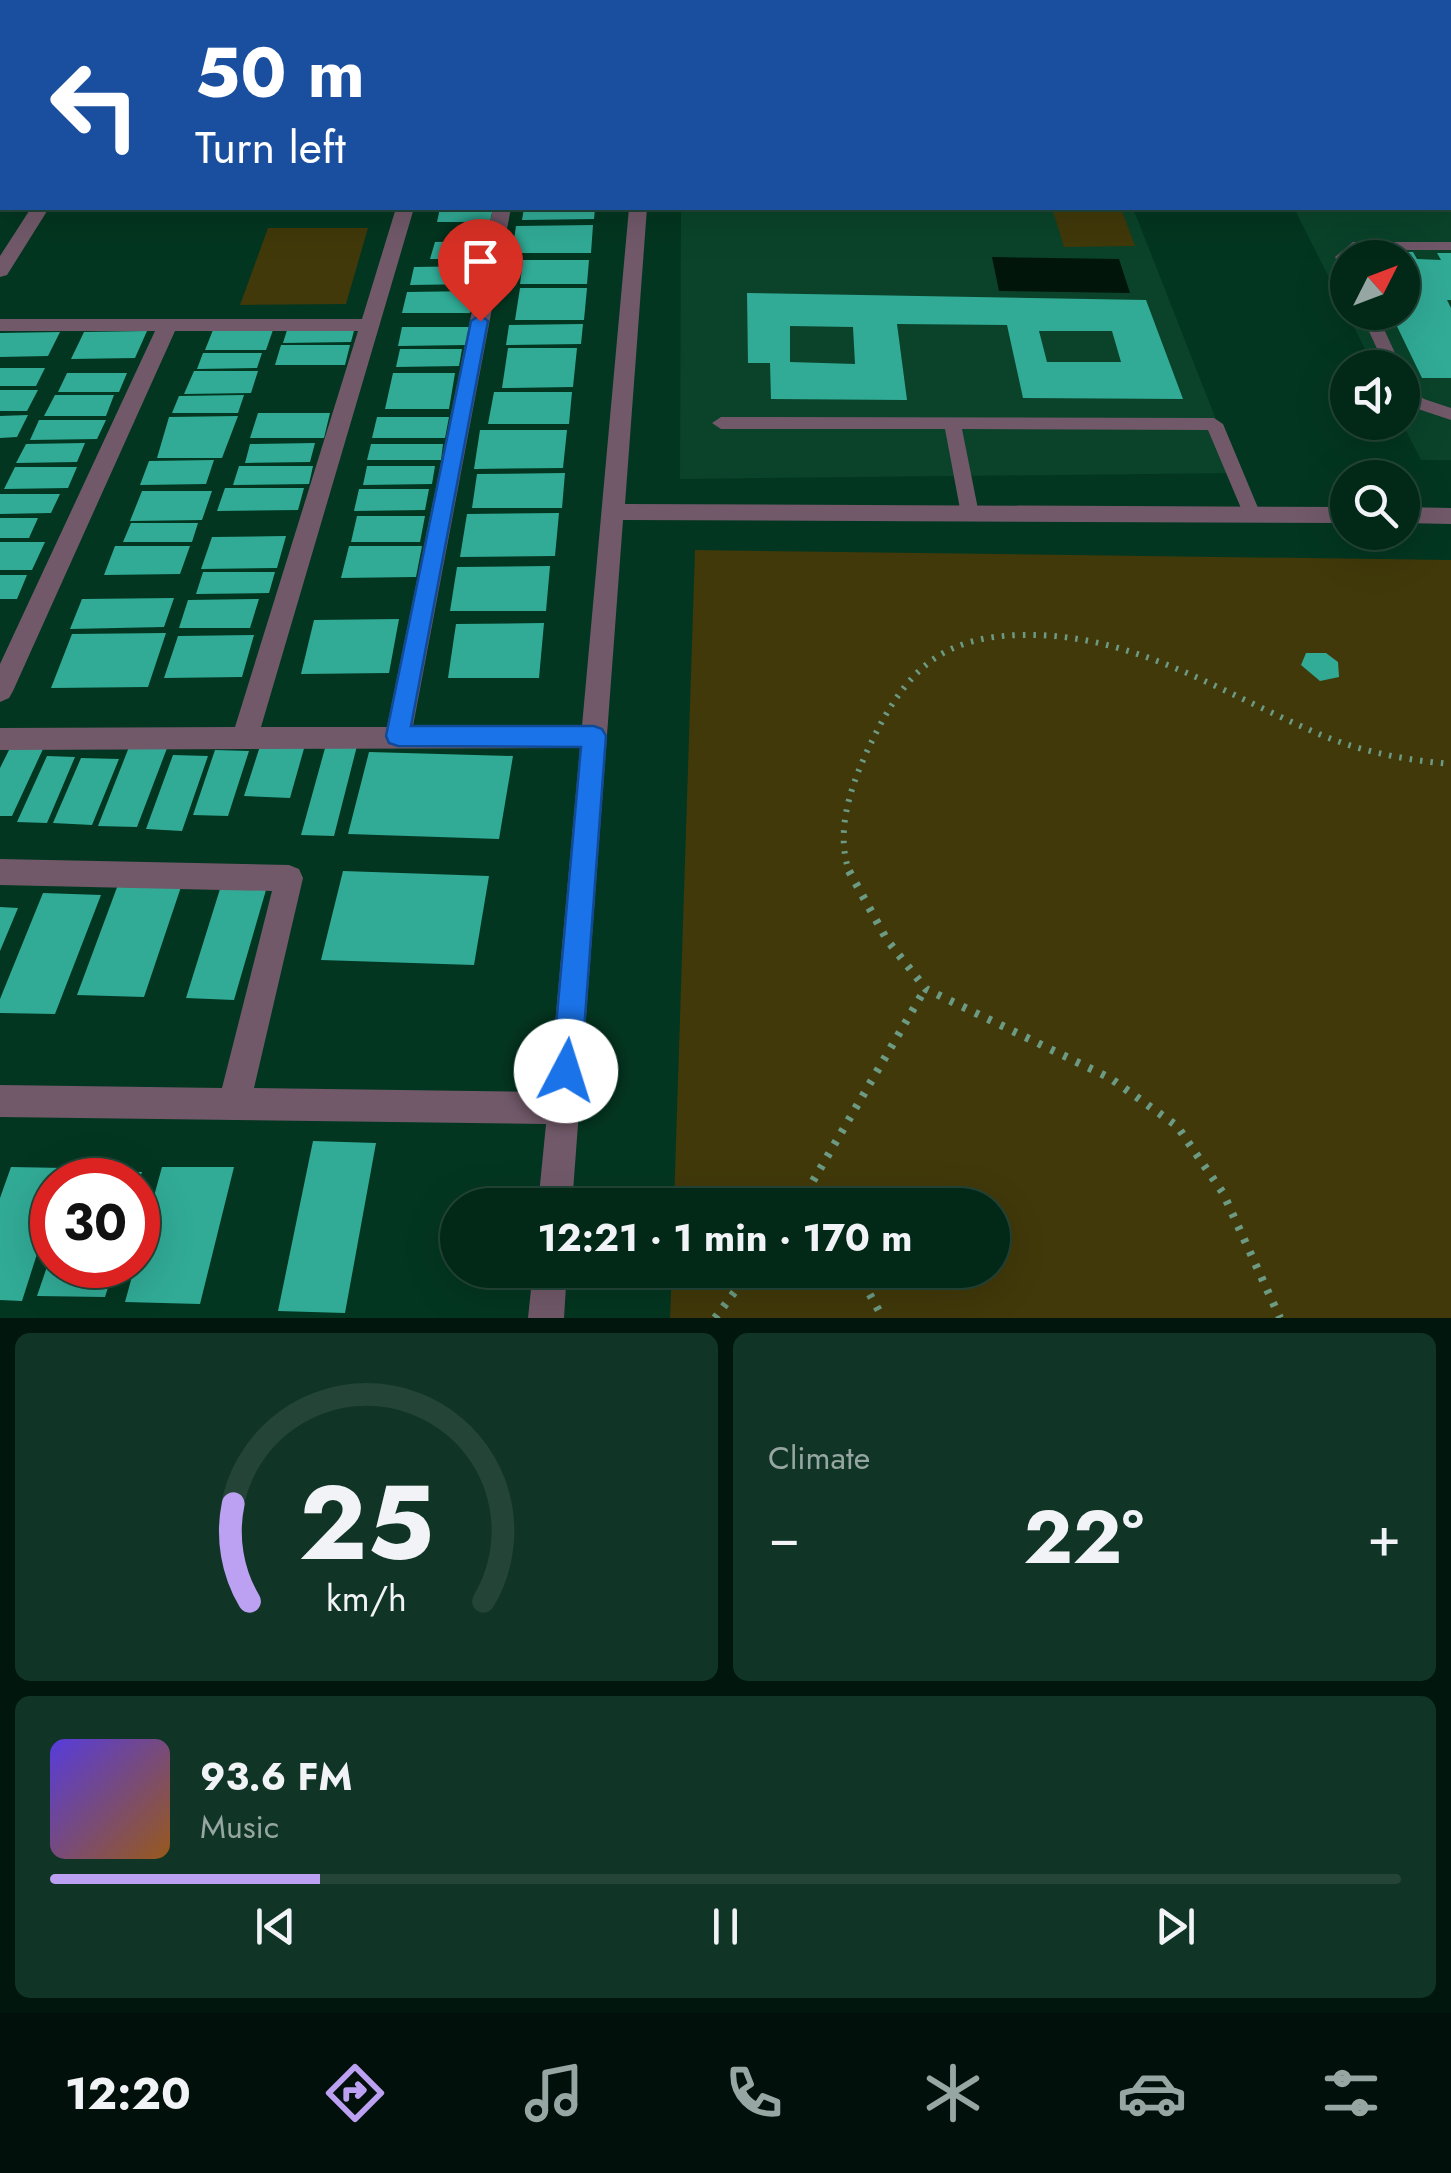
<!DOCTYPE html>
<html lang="en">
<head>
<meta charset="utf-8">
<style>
  body { margin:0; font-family:Jost,sans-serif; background:#103425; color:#f1f3f6; height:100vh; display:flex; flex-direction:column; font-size:38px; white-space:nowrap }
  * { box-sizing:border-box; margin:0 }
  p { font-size:32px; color:#96a6a2 }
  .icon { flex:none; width:55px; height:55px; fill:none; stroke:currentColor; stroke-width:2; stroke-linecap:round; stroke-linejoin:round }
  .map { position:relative; height:1318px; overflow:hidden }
  .drawer { display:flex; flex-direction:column; gap:15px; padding:15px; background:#01160d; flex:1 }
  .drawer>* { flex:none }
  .banner { position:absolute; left:0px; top:0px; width:1452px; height:210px; box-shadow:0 10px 40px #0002,0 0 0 2px #234437; background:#1a4fa0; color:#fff; overflow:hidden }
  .needle { width:65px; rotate:48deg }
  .tools { position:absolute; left:1330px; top:240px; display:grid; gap:20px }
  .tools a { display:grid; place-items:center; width:90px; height:90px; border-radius:50%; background:#022818; box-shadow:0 10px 40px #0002,0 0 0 2px #234437; font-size:50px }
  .speed { position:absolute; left:30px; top:1158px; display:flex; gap:20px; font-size:50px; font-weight:700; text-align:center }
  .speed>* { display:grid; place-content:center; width:130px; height:130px; border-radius:50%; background:#022818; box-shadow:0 10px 40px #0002,0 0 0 2px #234437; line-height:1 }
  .speed .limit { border:15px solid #d22; background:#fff; color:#111 }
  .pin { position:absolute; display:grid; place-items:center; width:85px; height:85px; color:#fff; margin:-102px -42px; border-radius:50% 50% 50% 0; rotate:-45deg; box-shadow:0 0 10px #0007 }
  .pin .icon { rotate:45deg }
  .me { position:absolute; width:110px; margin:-55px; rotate:5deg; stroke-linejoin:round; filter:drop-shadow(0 0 8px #0008) }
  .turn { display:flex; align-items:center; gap:35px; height:210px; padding:0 30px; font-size:45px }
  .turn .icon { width:130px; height:130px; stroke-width:2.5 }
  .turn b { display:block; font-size:70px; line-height:85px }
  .big { font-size:75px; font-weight:700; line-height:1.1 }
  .drawer .tile { flex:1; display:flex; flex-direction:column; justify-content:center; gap:15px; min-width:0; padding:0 35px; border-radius:15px; background:#103425 }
  .drawer .dial { align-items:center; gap:0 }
  .dial svg { height:260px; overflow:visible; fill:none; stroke:#234437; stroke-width:7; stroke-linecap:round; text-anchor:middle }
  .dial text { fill:#f1f3f6; stroke:none }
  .song { display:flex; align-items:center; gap:30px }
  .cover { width:120px; height:120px; border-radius:15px; background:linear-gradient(135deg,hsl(250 70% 55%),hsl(30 70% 35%)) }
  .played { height:10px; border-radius:5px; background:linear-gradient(90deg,#bca0f2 20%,#234437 20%) }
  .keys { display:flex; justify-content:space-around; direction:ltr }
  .heat { display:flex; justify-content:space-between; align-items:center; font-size:55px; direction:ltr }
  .drawer .tiles { flex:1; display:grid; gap:15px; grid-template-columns:1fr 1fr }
  .tile:last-child { grid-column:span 2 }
  .trip { position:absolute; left:440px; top:1188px; width:570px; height:100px; border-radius:50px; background:#022818; box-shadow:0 10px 40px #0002,0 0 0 2px #234437; font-weight:700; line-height:100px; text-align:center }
  .tab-bar { display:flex; height:160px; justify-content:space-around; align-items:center; background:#01100a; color:#96a6a2 }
  .tab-bar .icon { width:70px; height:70px }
  .tab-bar .selected { color:#bca0f2 }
  .tab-bar b { font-size:45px; color:#f1f3f6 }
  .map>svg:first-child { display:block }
  .built { fill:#0a432a; fill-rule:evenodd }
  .green { fill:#41390a }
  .water { fill:#02150b }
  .building { fill:#31ab96; fill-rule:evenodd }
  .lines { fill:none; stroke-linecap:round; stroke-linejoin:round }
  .path-far1 { stroke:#6c9a82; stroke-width:6; stroke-dasharray:2.5 8; stroke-linecap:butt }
  .path { stroke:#6c9a82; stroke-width:8; stroke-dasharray:4 10; stroke-linecap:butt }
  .lane { fill:#715969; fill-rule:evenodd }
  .street { fill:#715969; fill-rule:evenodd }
  .route { fill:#1a73e8; stroke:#114b97; stroke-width:2.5 }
</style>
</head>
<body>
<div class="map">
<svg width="1451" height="1318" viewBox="0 0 1451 1318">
  <rect width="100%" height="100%" fill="#033620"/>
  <path class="built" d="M1451,133V460H1421L1402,423V368L1374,367L1294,208H1450ZM1348,258H1402V312H1348Z
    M681,208H1133L1237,473L680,479Z"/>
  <path class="green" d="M1052,208H1121L1135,246L1064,247Z
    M268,228H368L346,304L240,305Z
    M695,550L1451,560V1318H670L672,1270H992V1205H674Z"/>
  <path class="water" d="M992,257L1119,259L1130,293L999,291Z"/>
  <path class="building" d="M440,208H493L490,222H437Z
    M524,208H595L594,219L522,220Z
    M593,225L591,253H512L516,226Z
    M488,241L485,259H430L435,242Z
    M1360,251L1413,252L1417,259L1441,260L1437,253H1451V300H1447L1451,308V378H1422L1390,312H1402V258H1363Z
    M523,260H589L587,284H520Z
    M479,266L476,284L410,285L414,267Z
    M520,288H587L584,320H515Z
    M474,291L470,313H402L407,292Z
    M747,293L1146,300L1183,399L1023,398L1007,325L897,324L907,400L771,399L770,363H748ZM790,326L853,327L855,364L790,362ZM1039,331H1112L1121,362H1047Z
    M583,324L581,344L506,345L509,325Z
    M288,327H355L351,342L283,343Z
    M402,327H470L466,345L398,346Z
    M213,330H273L266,350H205Z
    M147,331L135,358L71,359L84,332Z
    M60,332L48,356L0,357V333Z
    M281,345H350L345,365H275Z
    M508,348H577L573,387L502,388Z
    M400,349H462L459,366L396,367Z
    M203,353H262L257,368L197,369Z
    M0,368H45L36,386H0Z
    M194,371H258L251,393L184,394Z
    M67,373H127L119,392H58Z
    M393,373H455L449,409H385Z
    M0,390H38L27,411H0Z
    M494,392H572L569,424H488Z
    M55,395H114L106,416H44Z
    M244,395L238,413H172L179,396Z
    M258,413H330L324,438H250Z
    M28,415L17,437L0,438V416Z
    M238,416L222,458H157L169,417Z
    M377,417H449L445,438H372Z
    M39,420H106L97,439L30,440Z
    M480,430H567L563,468L474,469Z
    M85,443L77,462L16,463L26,444Z
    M315,443L310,462L245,463L250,444Z
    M371,444H443L441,460H367Z
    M214,460L206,484L140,485L149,461Z
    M239,466H313L309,484L233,485Z
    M367,466H435L432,484L363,485Z
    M15,467H77L68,488L4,489Z
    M565,473L562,508H472L477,474Z
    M225,488H304L298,510L217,511Z
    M359,489H429L425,510L354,511Z
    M142,491H212L202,520L130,521Z
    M0,494H60L51,513L0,514Z
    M559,513L555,556L460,557L467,514Z
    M357,516H425L420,542H351Z
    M0,518H38L29,538H0Z
    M131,523H198L192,542H123Z
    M286,536L277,568L201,569L212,537Z
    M0,542H45L32,570H0Z
    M115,546H190L180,574L104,575Z
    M349,546H422L416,577L341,578Z
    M550,566L546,611H450L457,567Z
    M203,572H275L269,593L196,594Z
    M0,575H27L17,599H0Z
    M174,598L164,627L70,629L82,599Z
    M259,599L250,628H179L188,600Z
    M399,619L389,673L301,674L314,620Z
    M544,623L539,678H448L456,624Z
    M166,633L148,687L51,688L72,634Z
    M254,635L242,677L164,678L178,636Z
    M1306,653H1326L1338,662L1339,677L1320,681L1301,665Z
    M327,741L358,742L334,836L301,835Z
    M131,742L169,743L137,827L98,826Z
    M261,743L305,745L290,798L244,796Z
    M10,748L43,749L12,816H0V768Z
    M215,750L249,751L228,816L193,815Z
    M369,752L513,756L499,839L348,834Z
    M173,755L208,756L182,831L146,829Z
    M47,756L75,757L47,823L17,822Z
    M81,758L119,759L92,825L53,823Z
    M343,871L489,876L474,965L321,960Z
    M119,882L182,884L144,997L77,995Z
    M220,889L266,890L234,1000L186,998Z
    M43,893L101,895L55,1014L0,1013V999Z
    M0,907L18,908L0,951Z
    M313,1141L376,1143L345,1313L278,1311Z
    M11,1167L65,1168L61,1180H52V1207L22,1301L0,1300V1198Z
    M162,1167H234L200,1304L125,1302Z
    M78,1171L142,1172L139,1180H75Z
    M52,1252V1265H115L105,1297L37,1296Z"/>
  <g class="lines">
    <path class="path-far1" d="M850,874C832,826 856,772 878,729C911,666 946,637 1020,635C1132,632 1219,692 1319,734C1362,752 1405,760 1451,764"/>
    <path class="path" d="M849,871L887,940L926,989L1110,1078L1177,1126L1223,1193L1280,1318
      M799,1205L925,989
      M856,1270L883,1318
      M715,1318L751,1270"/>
    <path class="lane" d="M1353,242H1451V250H1357L1348,258V273L1343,272L1335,257Z
      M1360,312H1376L1402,368H1386Z
      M1402,381L1424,399L1451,408V420L1412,407L1402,397Z
      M721,417L1214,418L1223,424L1261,515L1252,522L1246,520L1208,430L962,429L979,514L970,521L961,514L945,429H721L712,423Z"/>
    <path class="street" d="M555,0L556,2L135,1V0Z
      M935,0H1015L1016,2H936Z
      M1195,0H1210L1211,2H1196Z
      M1296,0H1310L1311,2H1297Z
      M1450,28H1451V38H1450Z
      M0,75H2V85H0Z
      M0,113H2V123H0Z
      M1450,116H1451V126H1450Z
      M0,180H2V190H0Z
      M31,208H49L7,275L0,277V256Z
      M396,208H414L261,727H387L493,208H511L413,726H582L629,208H647L625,504L1348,507V523L623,520L572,1205H538L546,1124L0,1117V1085L222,1088L272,891L0,885V859L289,865L299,869L303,878L254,1088L549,1092L580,748L0,750V728L235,727L358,331H175L13,691L9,698L0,702V664L155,331H0V319H362Z
      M1402,507L1451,508V524L1402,523Z
      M533,1270H567L564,1318H528Z"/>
  </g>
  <path class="route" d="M480,315L488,321L411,726H594L602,729L606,736L581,1071L577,1081L566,1085L556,1081L552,1071L581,747L398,746L389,743L386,736L471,321Z"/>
</svg>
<div class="tools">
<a><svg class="needle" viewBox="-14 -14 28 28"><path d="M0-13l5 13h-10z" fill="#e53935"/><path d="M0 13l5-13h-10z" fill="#96a6a2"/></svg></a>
<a><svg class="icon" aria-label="sound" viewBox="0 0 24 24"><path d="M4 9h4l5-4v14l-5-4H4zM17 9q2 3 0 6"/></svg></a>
<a><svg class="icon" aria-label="search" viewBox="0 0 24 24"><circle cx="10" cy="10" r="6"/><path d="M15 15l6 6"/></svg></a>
</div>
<div class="speed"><div class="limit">30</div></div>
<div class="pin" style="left:480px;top:321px;background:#d93025"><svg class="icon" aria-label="arrive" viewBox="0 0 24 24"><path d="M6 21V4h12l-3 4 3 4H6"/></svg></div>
<svg class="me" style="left:566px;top:1071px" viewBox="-20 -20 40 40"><circle r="19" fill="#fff"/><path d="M0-13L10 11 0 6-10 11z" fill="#1a73e8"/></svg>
<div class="trip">12:21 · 1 min · 170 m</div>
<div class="banner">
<div class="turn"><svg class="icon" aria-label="left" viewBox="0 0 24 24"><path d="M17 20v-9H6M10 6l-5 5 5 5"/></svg><div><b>50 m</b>Turn left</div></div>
</div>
</div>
<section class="drawer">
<div class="tiles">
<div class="tile dial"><svg viewBox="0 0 100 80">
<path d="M14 69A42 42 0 1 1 86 69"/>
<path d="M14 69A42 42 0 0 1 9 39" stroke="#bca0f2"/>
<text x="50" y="56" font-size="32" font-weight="700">25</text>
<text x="50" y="72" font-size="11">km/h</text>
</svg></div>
<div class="tile"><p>Climate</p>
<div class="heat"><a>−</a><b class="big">22°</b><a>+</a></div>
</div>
<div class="tile">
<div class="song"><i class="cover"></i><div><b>93.6 FM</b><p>Music</p></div></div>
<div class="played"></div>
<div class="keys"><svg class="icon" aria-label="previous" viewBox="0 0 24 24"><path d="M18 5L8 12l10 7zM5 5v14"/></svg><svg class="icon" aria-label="pause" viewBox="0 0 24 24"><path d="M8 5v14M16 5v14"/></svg><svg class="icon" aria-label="next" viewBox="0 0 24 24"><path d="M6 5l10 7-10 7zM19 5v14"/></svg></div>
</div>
</div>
</section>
<nav class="tab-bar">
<b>12:20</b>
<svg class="icon selected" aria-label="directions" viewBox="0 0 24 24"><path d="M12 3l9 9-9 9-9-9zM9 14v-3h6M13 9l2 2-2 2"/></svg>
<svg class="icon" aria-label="music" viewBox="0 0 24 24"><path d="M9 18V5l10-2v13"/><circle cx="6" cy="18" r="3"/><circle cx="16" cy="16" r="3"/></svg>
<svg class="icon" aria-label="phone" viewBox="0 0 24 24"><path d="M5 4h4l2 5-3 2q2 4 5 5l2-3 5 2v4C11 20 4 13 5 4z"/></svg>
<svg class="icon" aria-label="climate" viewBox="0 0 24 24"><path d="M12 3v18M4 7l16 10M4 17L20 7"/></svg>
<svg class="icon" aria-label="car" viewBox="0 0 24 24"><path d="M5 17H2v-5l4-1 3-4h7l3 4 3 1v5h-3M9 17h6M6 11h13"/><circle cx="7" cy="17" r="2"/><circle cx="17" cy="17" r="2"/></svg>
<svg class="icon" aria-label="filters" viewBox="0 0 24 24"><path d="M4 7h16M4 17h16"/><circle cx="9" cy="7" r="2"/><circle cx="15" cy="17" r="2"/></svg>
</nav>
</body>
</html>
